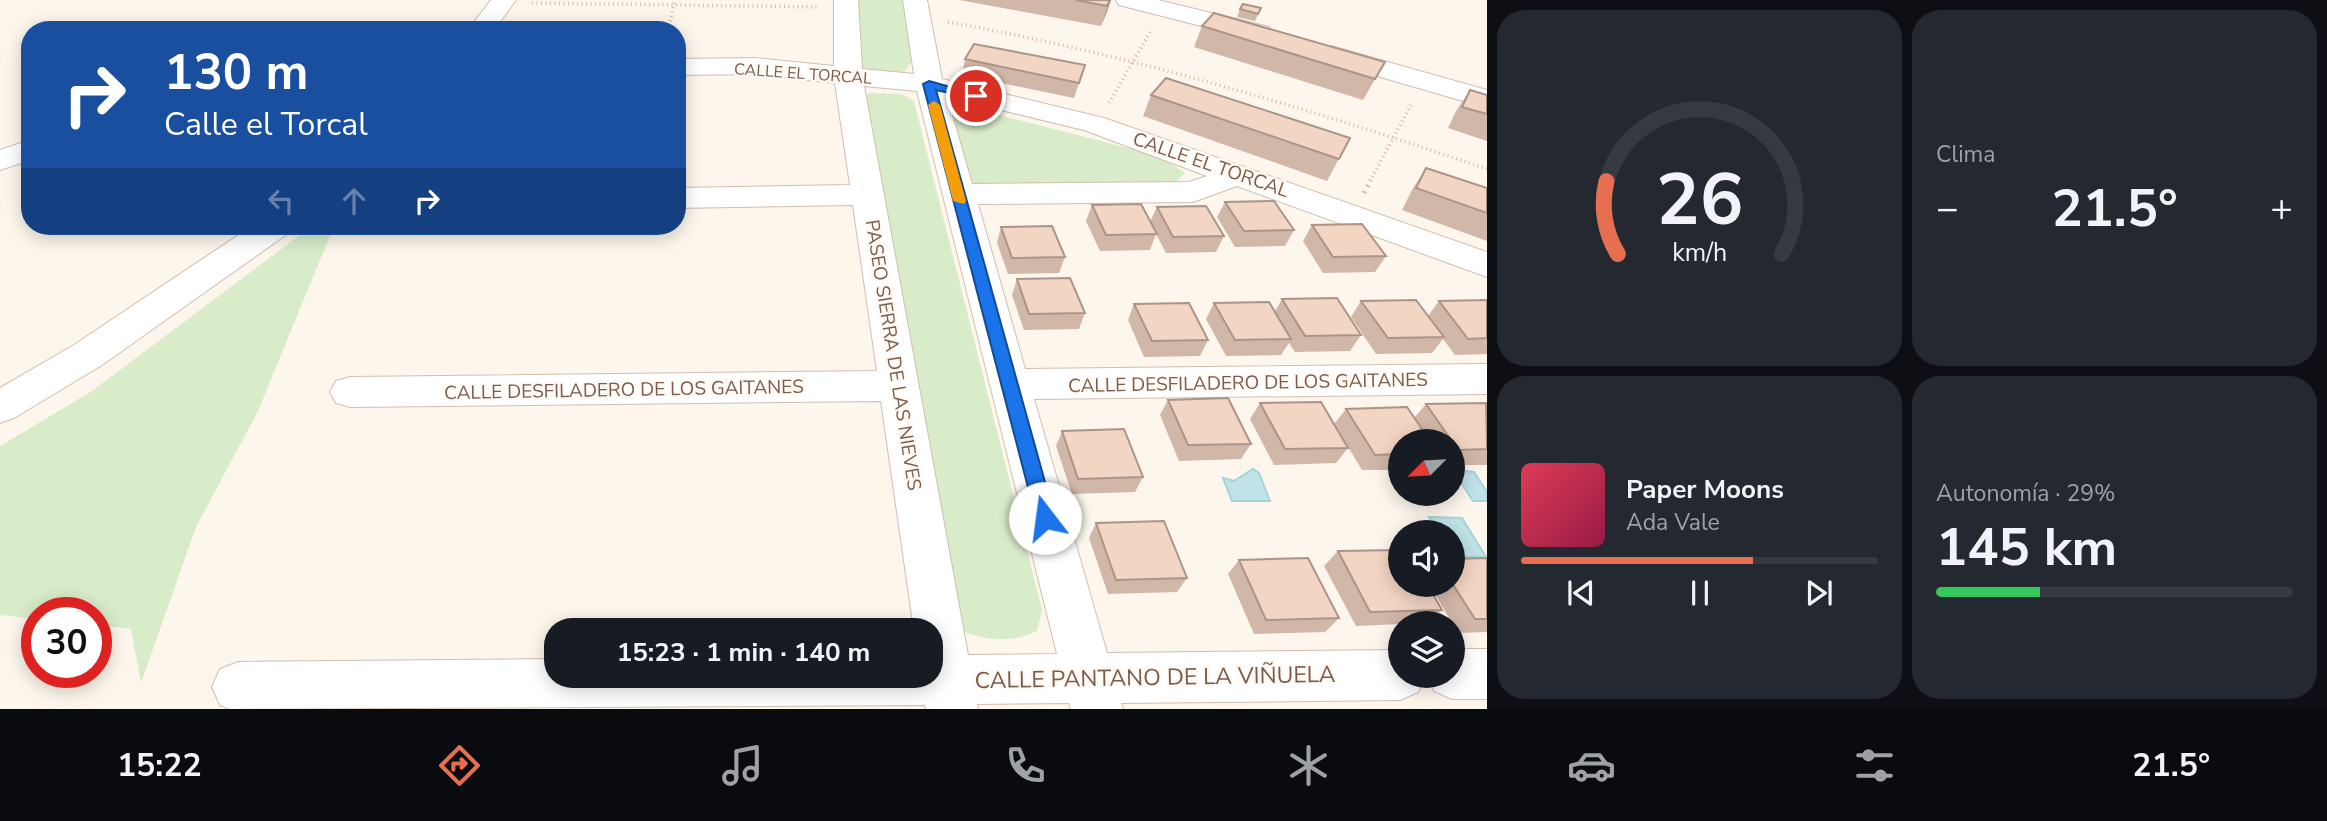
<!DOCTYPE html>
<html lang="es">
<head>
<meta charset="utf-8">
<style>
  body { margin:0; font-family:"Nunito Sans",sans-serif; background:#242831; color:#f1f3f6; height:100vh; display:flex; flex-direction:column; font-size:26px; white-space:nowrap }
  * { box-sizing:border-box; margin:0 }
  p { font-size:23px; color:#9ea1a6 }
  .icon { flex:none; width:38px; height:38px; fill:none; stroke:currentColor; stroke-width:2; stroke-linecap:round; stroke-linejoin:round }
  .map { position:relative; flex:1; overflow:hidden }
  .panel { display:flex; flex-direction:column; gap:10px; padding:10px; background:#0d0f14; width:840px }
  .panel>* { flex:none }
  .top-card { position:absolute; left:21px; top:21px; width:665px; height:214px; border-radius:28px; box-shadow:0 4px 18px #0003; background:#1a4fa0; color:#fff; overflow:hidden }
  .needle { width:46px; rotate:246deg }
  .buttons { position:absolute; left:1388px; top:429px; display:grid; gap:14px }
  .buttons a { display:grid; place-items:center; width:77px; height:77px; border-radius:50%; background:#171b24; box-shadow:0 4px 18px #0003; font-size:35px }
  .speed { position:absolute; left:21px; top:597px; display:flex; gap:14px; font-size:35px; font-weight:700; text-align:center }
  .speed>* { display:grid; place-content:center; width:91px; height:91px; border-radius:50%; background:#171b24; box-shadow:0 4px 18px #0003; line-height:1 }
  .speed .limit { border:10px solid #d22; background:#fff; color:#111 }
  .pin { position:absolute; display:grid; place-items:center; width:60px; height:60px; color:#fff; margin:-30px; border:4px solid #fff; border-radius:50%; box-shadow:0 2px 7px #0007 }
  .me { position:absolute; width:77px; margin:-38px; rotate:345deg; stroke-linejoin:round; filter:drop-shadow(0 0 5px #0008) }
  .turn { display:flex; align-items:center; gap:24px; height:147px; padding:0 28px; font-size:32px }
  .turn .icon { width:91px; height:91px; stroke-width:2.5 }
  .turn b { display:block; font-size:49px; line-height:60px }
  .lanes { display:flex; align-items:center; height:66px; padding:0 28px; background:#0003; justify-content:center; gap:35px; direction:ltr }
  .lanes .off { opacity:.35 }
  .big { font-size:52px; font-weight:700; line-height:1.1 }
  .panel .card { flex:1; display:flex; flex-direction:column; justify-content:center; gap:10px; min-width:0; padding:0 24px; border-radius:28px; background:#242831 }
  .panel .dial { align-items:center; gap:0 }
  .dial svg { height:182px; overflow:visible; fill:none; stroke:#363941; stroke-width:7; stroke-linecap:round; text-anchor:middle }
  .dial text { fill:#f1f3f6; stroke:none }
  .song { display:flex; align-items:center; gap:21px }
  .cover { width:84px; height:84px; border-radius:10px; background:linear-gradient(135deg,hsl(350 70% 55%),hsl(340 70% 35%)) }
  .played { height:7px; border-radius:4px; background:linear-gradient(90deg,#e76f51 65%,#363941 65%) }
  .keys { display:flex; justify-content:space-around; direction:ltr }
  .heat { display:flex; justify-content:space-between; align-items:center; font-size:38px; direction:ltr }
  .charge { height:10px; border-radius:5px; background:linear-gradient(90deg,#34c759 29%,#363941 0) }
  .panel .tiles { flex:1; display:grid; gap:10px; grid-template-columns:repeat(2,1fr) }
  .trip { position:absolute; left:544px; top:618px; width:399px; height:70px; border-radius:28px; background:#171b24; box-shadow:0 4px 18px #0003; font-weight:700; line-height:70px; text-align:center }
  .tab-bar { display:flex; height:112px; justify-content:space-around; align-items:center; background:#090b0e; color:#9ea1a6 }
  .tab-bar .icon { width:49px; height:49px }
  .tab-bar .selected { color:#e76f51 }
  .tab-bar b { font-size:32px; color:#f1f3f6 }
  main { display:flex; flex:1; min-height:0 }
  .map>svg:first-child { display:block }
  .green { fill:#d8ecc9 }
  .water { fill:#bfe3e8; stroke:#a5d3da; stroke-width:2 }
  .lines { fill:none; stroke-linecap:round; stroke-linejoin:round }
  .minor-casing { stroke:#d1beb0; stroke-width:2 }
  .path-far1 { stroke:#d9b8a5; stroke-width:3.5; stroke-dasharray:1 3.5; stroke-linecap:butt }
  .path { stroke:#d9b8a5; stroke-width:4.5; stroke-dasharray:2 5; stroke-linecap:butt }
  .minor { fill:#fff; fill-rule:evenodd }
  .wall { fill:#d1b7a8 }
  .shaded-wall { fill:#aa9588 }
  .building { fill:#f3d5c3; stroke:#aa9588; stroke-width:2 }
  .route { fill:#1a73e8; stroke:#114b97; stroke-width:2 }
  .slow { fill:#f59e0b }
  .labels { text-anchor:middle; stroke-width:5; stroke-linejoin:round; paint-order:stroke }
  .far-street-label { font-size:16px; fill:#7a5c4d; stroke:#fffaf3 }
  .street-label { font-size:19px; fill:#7a5c4d; stroke:#fffaf3 }
  .near-street-label { font-size:23px; fill:#7a5c4d; stroke:#fffaf3 }
</style>
</head>
<body>
<main>
<div class="map">
<svg width="1487" height="709" viewBox="0 0 1487 709">
  <rect width="100%" height="100%" fill="#fdf6ec"/>
  <path class="green" d="M853,0H904L911,62L905,71C890,76 872,73 857,65Z
    M870,93L901,94L914,101L1042,610L1037,631C1011,643 988,641 962,631L860,97Z
    M956,104L1159,156L1185,173L1174,184H969L948,108Z
    M312,226H334L258,411L196,527L141,683L131,629L96,625V612H37V619L0,615V446L92,391Z"/>
  <path class="water" d="M1253,469L1259,473L1270,501H1232L1223,478L1234,481Z
    M1453,470L1474,472L1487,492V501H1473Z
    M1429,517L1462,518L1486,557H1463L1453,541L1452,532H1447L1442,525L1433,524Z"/>
  <g class="lines">
    <g class="minor-casing">
      <path id="minor" d="M491,0H516L494,30H468Z
        M834,0H858L862,69L914,74L903,0H927L942,79L1104,118L1487,252V277L1237,186L1193,202L978,204L1025,369L1487,364V394L1034,399L1107,653L1400,650V676H1425L1418,692L1400,700L1121,703L1123,709H1071L1069,703L977,704L978,709H926L925,705L230,709L220,705L212,687L220,669L238,662L556,659V676H931V630H914L881,401L350,407L336,403L330,392L336,381L350,377L877,371L853,205L677,208V188L850,185L835,83L755,74L677,75V59L755,58L834,66ZM864,86L917,91L1057,654L968,655ZM947,97L1084,130L1207,176L1189,182L972,184Z
        M1116,0H1158L1269,27L1273,33L1269,39L1260,41L1119,5Z
        M1331,46L1487,90V108L1322,60L1318,54L1322,48Z
        M30,140V160L0,170V150Z
        M252,226H292L287,234L102,365L14,418L0,423V388L74,345Z
        M1452,649H1487V699H1452L1434,691L1427,676H1452Z"/>
    </g>
    <path class="path-far1" d="M532,3L817,7
      M948,22C1132,55 1310,109 1487,169
      M668,30L675,0
      M1109,103L1152,29
      M1370,181L1411,105"/>
    <path class="path" d="M1364,193L1371,180"/>
    <use href="#minor" class="minor"/>
  </g>
  <path class="wall" d="M959,0H1111L1101,26Z
    M1261,8L1255,21L1237,17L1240,9Z
    M1202,26L1385,62L1363,100L1194,47Z
    M965,59L1085,65L1074,98L962,75Z
    M1470,90L1487,95V141L1448,128L1456,111Z
    M1151,95L1350,138L1327,181L1143,116Z
    M1426,168L1487,188V241L1402,210L1412,190Z
    M1225,202L1294,230L1285,246L1235,247L1217,217Z
    M1092,205L1150,222L1157,207L1224,236L1216,252L1166,253L1156,234L1150,250L1100,251L1086,221Z
    M1312,225L1386,256L1375,272L1323,273L1303,241Z
    M1001,227L1065,257L1059,273L1008,274L997,243Z
    M1017,279L1085,313L1079,329L1024,330L1012,295Z
    M1282,299L1361,335L1350,351L1295,352L1289,343L1281,355L1226,356L1206,319L1214,303L1275,311Z
    M1487,300V354L1455,355L1443,339L1432,353L1376,354L1351,317L1361,301L1428,316L1439,301Z
    M1134,304L1208,340L1200,356L1144,357L1128,320Z
    M1168,400L1251,444L1241,459L1179,461L1160,415Z
    M1260,403L1348,448L1336,463L1274,465L1250,419Z
    M1426,404H1487V465H1452V441H1400V470H1362L1334,424L1346,409L1414,418Z
    M1062,431L1143,477L1135,492L1072,494L1056,446Z
    M1096,523L1187,578L1177,592L1108,594L1089,538Z
    M1338,551L1442,610L1427,623H1400V624L1356,626L1324,566Z
    M1487,558V632L1458,633L1429,584H1452V559Z
    M1239,560L1339,618L1325,632L1254,634L1228,574Z"/>
  <path class="shaded-wall" d="M1110,0H1111L1107,12L1101,26Z"/>
  <path class="building" d="M1075,0H1110L1107,6Z
    M1243,4L1261,8L1258,14L1240,9Z
    M1214,13L1385,62L1375,79L1202,26Z
    M974,44L1085,65L1079,83L965,59Z
    M1166,78L1350,138L1339,159L1151,95Z
    M1470,90L1487,95V114L1462,107Z
    M1426,168L1487,188V213L1416,188Z
    M1274,201L1294,230L1244,231L1225,202Z
    M1141,204L1157,234L1106,235L1092,205Z
    M1206,206L1224,236L1173,237L1157,207Z
    M1362,224L1386,256L1333,257L1312,225Z
    M1052,226L1065,257L1012,258L1001,227Z
    M1070,278L1085,313L1029,314L1017,279Z
    M1337,298L1361,335L1305,336L1282,299Z
    M1416,300L1444,337L1388,338L1361,301Z
    M1487,300V338L1468,339L1439,301Z
    M1269,302L1291,339L1235,340L1214,303Z
    M1189,303L1208,340L1152,341L1134,304Z
    M1228,398L1251,444L1188,445L1168,400Z
    M1321,402L1348,448L1285,449L1260,403Z
    M1486,403L1487,449L1458,450L1426,404Z
    M1407,407L1430,441H1400V454L1375,455L1346,409Z
    M1124,429L1143,477L1078,479L1062,431Z
    M1164,521L1187,578L1116,580L1096,523Z
    M1400,550V584H1427L1442,610L1370,612L1338,551Z
    M1308,558L1339,618L1266,620L1239,560Z
    M1487,558V619H1475L1452,583V559Z"/>
  <path class="route" d="M929,81L982,96L976,99L936,90L1055,518L1052,523H1039L1036,518L923,84Z"/>
  <path class="slow" d="M934,101L940,105L966,201L964,204L953,201L928,105Z"/>
  <g class="labels">
    <g class="far-street-label">
      <text transform="translate(803 73) rotate(4)" y="6">CALLE EL TORCAL</text>
    </g>
    <g class="street-label">
      <text transform="translate(1211 164) rotate(19)" y="7">CALLE EL TORCAL</text>
      <text transform="translate(894 355) rotate(81)" y="7">PASEO SIERRA DE LAS NIEVES</text>
      <text transform="translate(1248 382) rotate(-1)" y="7">CALLE DESFILADERO DE LOS GAITANES</text>
      <text transform="translate(624 389) rotate(-1)" y="7">CALLE DESFILADERO DE LOS GAITANES</text>
    </g>
    <g class="near-street-label">
      <text transform="translate(1155 677) rotate(-1)" y="8">CALLE PANTANO DE LA VIÑUELA</text>
    </g>
  </g>
</svg>
<div class="buttons">
<a><svg class="needle" viewBox="-14 -14 28 28"><path d="M0-13l5 13h-10z" fill="#e53935"/><path d="M0 13l5-13h-10z" fill="#9ea1a6"/></svg></a>
<a><svg class="icon" aria-label="sound" viewBox="0 0 24 24"><path d="M4 9h4l5-4v14l-5-4H4zM17 9q2 3 0 6"/></svg></a>
<a><svg class="icon" aria-label="layers" viewBox="0 0 24 24"><path d="M12 4l9 5-9 5-9-5zM3 14l9 5 9-5"/></svg></a>
</div>
<div class="speed"><div class="limit">30</div></div>
<div class="pin" style="left:976px;top:96px;background:#d93025"><svg class="icon" aria-label="arrive" viewBox="0 0 24 24"><path d="M6 21V4h12l-3 4 3 4H6"/></svg></div>
<svg class="me" style="left:1045px;top:518px" viewBox="-20 -20 40 40"><circle r="19" fill="#fff"/><path d="M0-13L10 11 0 6-10 11z" fill="#1a73e8"/></svg>
<div class="trip">15:23 · 1 min · 140 m</div>
<div class="top-card">
<div class="turn"><svg class="icon" aria-label="right" viewBox="0 0 24 24"><path d="M7 20v-9h11M14 6l5 5-5 5"/></svg><div><b>130 m</b>Calle el Torcal</div></div>
<div class="lanes"><svg class="icon off" aria-label="left" viewBox="0 0 24 24"><path d="M17 20v-9H6M10 6l-5 5 5 5"/></svg><svg class="icon off" aria-label="ahead" viewBox="0 0 24 24"><path d="M12 20V5M6 11l6-6 6 6"/></svg><svg class="icon" aria-label="right" viewBox="0 0 24 24"><path d="M7 20v-9h11M14 6l5 5-5 5"/></svg></div>
</div>
</div>
<section class="panel">
<div class="tiles">
<div class="card dial"><svg viewBox="0 0 100 80">
<path d="M14 69A42 42 0 1 1 86 69"/>
<path d="M14 69A42 42 0 0 1 9 37" stroke="#e76f51"/>
<text x="50" y="56" font-size="32" font-weight="700">26</text>
<text x="50" y="72" font-size="11">km/h</text>
</svg></div>
<div class="card"><p>Clima</p>
<div class="heat"><a>−</a><b class="big">21.5°</b><a>+</a></div>
</div>
<div class="card">
<div class="song"><i class="cover"></i><div><b>Paper Moons</b><p>Ada Vale</p></div></div>
<div class="played"></div>
<div class="keys"><svg class="icon" aria-label="previous" viewBox="0 0 24 24"><path d="M18 5L8 12l10 7zM5 5v14"/></svg><svg class="icon" aria-label="pause" viewBox="0 0 24 24"><path d="M8 5v14M16 5v14"/></svg><svg class="icon" aria-label="next" viewBox="0 0 24 24"><path d="M6 5l10 7-10 7zM19 5v14"/></svg></div>
</div>
<div class="card"><p>Autonomía · 29%</p><b class="big">145 km</b><div class="charge"></div></div>
</div>
</section>
</main>
<nav class="tab-bar">
<b>15:22</b>
<svg class="icon selected" aria-label="directions" viewBox="0 0 24 24"><path d="M12 3l9 9-9 9-9-9zM9 14v-3h6M13 9l2 2-2 2"/></svg>
<svg class="icon" aria-label="music" viewBox="0 0 24 24"><path d="M9 18V5l10-2v13"/><circle cx="6" cy="18" r="3"/><circle cx="16" cy="16" r="3"/></svg>
<svg class="icon" aria-label="phone" viewBox="0 0 24 24"><path d="M5 4h4l2 5-3 2q2 4 5 5l2-3 5 2v4C11 20 4 13 5 4z"/></svg>
<svg class="icon" aria-label="climate" viewBox="0 0 24 24"><path d="M12 3v18M4 7l16 10M4 17L20 7"/></svg>
<svg class="icon" aria-label="car" viewBox="0 0 24 24"><path d="M5 17H2v-5l4-1 3-4h7l3 4 3 1v5h-3M9 17h6M6 11h13"/><circle cx="7" cy="17" r="2"/><circle cx="17" cy="17" r="2"/></svg>
<svg class="icon" aria-label="filters" viewBox="0 0 24 24"><path d="M4 7h16M4 17h16"/><circle cx="9" cy="7" r="2"/><circle cx="15" cy="17" r="2"/></svg>
<b>21.5°</b>
</nav>
</body>
</html>
